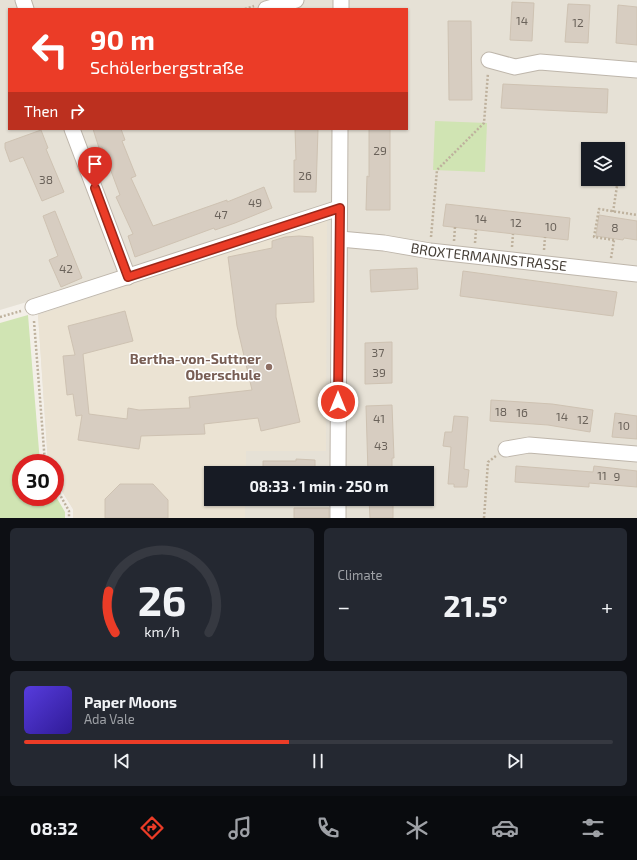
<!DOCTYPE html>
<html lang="en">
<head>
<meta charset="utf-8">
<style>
  body { margin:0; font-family:"Exo 2",sans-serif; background:#242831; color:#f1f3f6; height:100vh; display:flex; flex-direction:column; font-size:15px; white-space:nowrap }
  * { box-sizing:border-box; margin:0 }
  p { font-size:13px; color:#9ea1a6 }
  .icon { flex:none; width:22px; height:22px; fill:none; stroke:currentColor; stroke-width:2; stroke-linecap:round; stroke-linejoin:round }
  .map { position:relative; height:518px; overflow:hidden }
  .details { display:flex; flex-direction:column; gap:10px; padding:10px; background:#0d0f14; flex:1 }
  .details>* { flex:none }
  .top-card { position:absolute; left:8px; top:8px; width:400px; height:122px; border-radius:0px; box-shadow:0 1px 3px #0004; background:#eb3c27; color:#fff; overflow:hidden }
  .controls { position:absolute; left:581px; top:142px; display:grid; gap:8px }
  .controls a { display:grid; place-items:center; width:44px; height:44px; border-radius:0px; background:#171b24; box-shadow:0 1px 3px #0004; font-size:20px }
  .speed { position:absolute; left:12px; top:454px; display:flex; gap:8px; font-size:20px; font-weight:700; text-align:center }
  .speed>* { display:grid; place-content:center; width:52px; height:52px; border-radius:50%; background:#171b24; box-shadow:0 1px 3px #0004; line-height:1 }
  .speed .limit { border:6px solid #d22; background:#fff; color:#111 }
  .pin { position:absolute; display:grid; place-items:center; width:34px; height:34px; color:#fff; margin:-41px -17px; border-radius:50% 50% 50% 0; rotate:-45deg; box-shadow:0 0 4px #0007 }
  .pin .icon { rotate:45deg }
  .me { position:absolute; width:44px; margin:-22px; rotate:0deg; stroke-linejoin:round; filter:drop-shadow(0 0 3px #0008) }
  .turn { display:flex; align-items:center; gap:14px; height:84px; padding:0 16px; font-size:18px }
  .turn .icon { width:52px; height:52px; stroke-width:2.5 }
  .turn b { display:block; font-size:28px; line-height:34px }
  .then { display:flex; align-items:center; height:38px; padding:0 16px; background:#0003; gap:8px; font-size:15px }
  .big { font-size:30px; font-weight:700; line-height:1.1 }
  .details .tile { flex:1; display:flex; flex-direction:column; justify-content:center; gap:6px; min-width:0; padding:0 14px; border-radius:6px; background:#242831 }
  .details .dial { align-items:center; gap:0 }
  .dial svg { height:104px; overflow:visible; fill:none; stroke:#363941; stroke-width:7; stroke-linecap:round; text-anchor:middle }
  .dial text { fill:#f1f3f6; stroke:none }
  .song { display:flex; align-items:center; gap:12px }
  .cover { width:48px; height:48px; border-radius:6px; background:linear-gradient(135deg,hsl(250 70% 55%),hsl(250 70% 35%)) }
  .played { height:4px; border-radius:2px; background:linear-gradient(90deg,#eb3c27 45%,#363941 45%) }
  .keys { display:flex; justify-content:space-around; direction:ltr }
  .heat { display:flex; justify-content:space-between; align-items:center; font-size:22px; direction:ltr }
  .details .tiles { flex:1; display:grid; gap:10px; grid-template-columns:1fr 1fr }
  .tile:last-child { grid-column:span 2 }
  .trip { position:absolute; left:204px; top:466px; width:230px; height:40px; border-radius:0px; background:#171b24; box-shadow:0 1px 3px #0004; font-weight:700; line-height:40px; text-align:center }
  .dock { display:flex; height:64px; justify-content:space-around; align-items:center; background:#090b0e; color:#9ea1a6 }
  .dock .icon { width:28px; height:28px }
  .dock .current { color:#eb3c27 }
  .dock b { font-size:18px; color:#f1f3f6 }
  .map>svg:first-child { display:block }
  .residential { fill:#e6e1d6; fill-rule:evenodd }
  .education { fill:#ebe3d3 }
  .green { fill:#d0e4b3 }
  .building { fill:#d7cdc1; stroke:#cec2b2 }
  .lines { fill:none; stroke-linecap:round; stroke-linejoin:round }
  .minor-casing { stroke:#beb6ab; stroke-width:17 }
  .path { stroke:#beb19d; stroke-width:2.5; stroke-dasharray:2 2; stroke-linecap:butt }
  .minor { stroke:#fff; stroke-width:15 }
  .route-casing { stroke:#992719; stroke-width:10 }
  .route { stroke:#eb3c27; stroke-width:7 }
  .education-dot { fill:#8d6e63; stroke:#fff; stroke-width:1.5 }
  .labels { text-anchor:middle; stroke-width:3; stroke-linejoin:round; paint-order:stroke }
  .number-label { font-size:12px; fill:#6a625a }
  .street-label { font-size:14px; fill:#463f37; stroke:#fff }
  .education-label { font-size:14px; font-weight:bold; fill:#785e54; stroke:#fff; text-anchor:end }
</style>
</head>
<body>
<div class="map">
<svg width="637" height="518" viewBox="0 0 637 518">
  <rect width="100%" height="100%" fill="#f3efe8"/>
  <path class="residential" d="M0,0H637V518H73V509L55,480V463H48L37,299L0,310ZM9,9H407V129H9ZM588,149H618V179H588ZM211,473H427V499H211Z"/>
  <path class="education" d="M327,220L326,451H246V473H211V499H245V518H73V509L55,480V463H48L38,315Z"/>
  <path class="green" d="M435,121L487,123L485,172L433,170Z
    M28,315L40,463H21V497H55V495L65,512V518H0V323Z"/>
  <path class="building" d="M512,2L534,3L532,41L510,40Z
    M568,4L590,5L588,43L565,42Z
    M618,5L637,7V45L616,43Z
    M448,21H471L472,100H449Z
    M503,84L608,89L607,113L501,108Z
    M93,129H121L125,140L122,141L136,176L131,178L153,226L227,200V202L264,187L272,208L235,223L215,230L214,228L135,257L128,236L133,234L116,197L120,195L102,147L99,148Z
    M295,129H318L316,192H294V160H296Z
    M369,129H390V210H366L367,176L369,177Z
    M41,130L48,148L46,149L64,192L42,201L23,157L10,162L5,148V143Z
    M446,204L570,218L568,240L443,226Z
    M55,211L82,278L61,287L49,260L58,256L43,216Z
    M599,215L637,221V240L624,238L623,240L596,236Z
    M299,236L313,237L314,302L276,304V317L300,422L261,431L258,418L204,424L205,434L141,436L139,449L78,440L82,415L76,416L73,394L67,395L63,356L75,355L68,326L125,311L133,341L83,354L89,414L127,419L128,408L139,410L190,408L189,397L252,390L237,326L228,257L272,248V241L285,237Z
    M417,268L418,289L371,292L370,270Z
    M463,271L617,292L613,316L460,296Z
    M392,342V383L365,384V343Z
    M491,400L552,404L593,410L590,432L548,425L490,421Z
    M392,405L394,458H392V473H368L366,406Z
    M615,413L637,416V439L612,437Z
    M454,416L468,417L464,469L469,470L467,487H454V484H448L451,447L443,446L445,432H452Z
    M296,459L315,460V473H263V461H296Z
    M516,466L593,472L594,466L637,471V487L589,483V487L515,482Z
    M120,484H153L168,500V518H105V499Z
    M369,499H393V518H370Z
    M294,508H329V518H294Z"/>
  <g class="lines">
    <g class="minor-casing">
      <g id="minor">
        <path d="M23,0L26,9"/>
        <path d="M266,9L296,0"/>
        <path d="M341,9V0"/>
        <path d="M489,60L515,67L540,62L637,70"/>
        <path d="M72,129L128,277"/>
        <path id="s1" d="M340,239L384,243L430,251L637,274"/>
        <path d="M33,307L339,208"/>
        <path d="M506,449L529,445L637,454"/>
        <path d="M338,473L340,129"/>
        <path d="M338,518V499"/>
      </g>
    </g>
    <path class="path" d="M245,9L254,6
      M613,212L617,186
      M431,237L437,170L484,123L488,73
      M614,240L594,237L599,209L637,215
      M454,241L455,227
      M475,243L476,230
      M512,247L513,234
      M544,250L545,237
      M611,258L614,240
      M0,317L21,311
      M34,321L45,463
      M55,486L69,511V518
      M484,518L488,462L496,456"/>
    <use href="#minor" class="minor"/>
  </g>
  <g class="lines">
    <g class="route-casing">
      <path id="route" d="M95,188L128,277L340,208L338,402"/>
    </g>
    <use href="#route" class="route"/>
  </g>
  <circle class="education-dot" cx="269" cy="367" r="4"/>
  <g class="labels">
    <g class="number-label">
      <text x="522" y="25">14</text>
      <text x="578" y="27">12</text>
      <text x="380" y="155">29</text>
      <text x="305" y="180">26</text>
      <text x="46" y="184">38</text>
      <text x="255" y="207">49</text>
      <text x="221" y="219">47</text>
      <text x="481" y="223">14</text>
      <text x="516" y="227">12</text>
      <text x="551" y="231">10</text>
      <text x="615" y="232">8</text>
      <text x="66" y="273">42</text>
      <text x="378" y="357">37</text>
      <text x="379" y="377">39</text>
      <text x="501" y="416">18</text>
      <text x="522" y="417">16</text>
      <text x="562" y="421">14</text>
      <text x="379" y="423">41</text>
      <text x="583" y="424">12</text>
      <text x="624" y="430">10</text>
      <text x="381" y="450">43</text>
      <text x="602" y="480">11</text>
      <text x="617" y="481">9</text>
    </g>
    <g class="street-label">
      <text dy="5" stroke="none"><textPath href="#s1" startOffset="150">BROXTERMANNSTRASSE</textPath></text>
    </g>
    <g class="education-label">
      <text x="261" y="364">Bertha-von-Suttner<tspan x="261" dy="16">Oberschule</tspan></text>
    </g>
  </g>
</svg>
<div class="controls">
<a><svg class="icon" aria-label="layers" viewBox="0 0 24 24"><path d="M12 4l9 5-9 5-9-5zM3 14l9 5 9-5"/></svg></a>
</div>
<div class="speed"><div class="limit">30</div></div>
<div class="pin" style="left:95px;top:188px;background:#d93025"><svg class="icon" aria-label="arrive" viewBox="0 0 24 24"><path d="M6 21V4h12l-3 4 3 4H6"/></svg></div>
<svg class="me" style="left:338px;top:402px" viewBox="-20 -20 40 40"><circle r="17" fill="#eb3c27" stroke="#fff" stroke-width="3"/><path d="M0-11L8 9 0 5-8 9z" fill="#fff"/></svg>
<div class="trip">08:33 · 1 min · 250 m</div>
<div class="top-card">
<div class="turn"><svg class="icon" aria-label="left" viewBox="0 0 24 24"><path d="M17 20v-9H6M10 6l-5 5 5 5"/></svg><div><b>90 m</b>Schölerbergstraße</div></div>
<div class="then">Then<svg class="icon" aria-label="right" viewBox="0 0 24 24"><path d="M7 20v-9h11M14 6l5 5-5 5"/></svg></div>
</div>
</div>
<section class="details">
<div class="tiles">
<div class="tile dial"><svg viewBox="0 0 100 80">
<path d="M14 69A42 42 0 1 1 86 69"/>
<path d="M14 69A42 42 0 0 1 9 37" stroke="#eb3c27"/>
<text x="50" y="56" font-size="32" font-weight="700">26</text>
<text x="50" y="72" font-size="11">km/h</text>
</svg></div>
<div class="tile"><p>Climate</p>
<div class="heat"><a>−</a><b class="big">21.5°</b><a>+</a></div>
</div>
<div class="tile">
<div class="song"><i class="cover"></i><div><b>Paper Moons</b><p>Ada Vale</p></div></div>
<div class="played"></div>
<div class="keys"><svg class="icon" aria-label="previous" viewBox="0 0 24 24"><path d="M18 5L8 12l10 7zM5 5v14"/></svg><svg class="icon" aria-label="pause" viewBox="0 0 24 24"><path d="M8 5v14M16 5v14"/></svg><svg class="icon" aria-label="next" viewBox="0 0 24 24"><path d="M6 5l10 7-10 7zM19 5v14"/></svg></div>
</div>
</div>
</section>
<nav class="dock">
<b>08:32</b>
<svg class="icon current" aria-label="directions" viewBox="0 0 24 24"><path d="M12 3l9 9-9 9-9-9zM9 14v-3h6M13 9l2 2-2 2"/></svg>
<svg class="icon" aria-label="music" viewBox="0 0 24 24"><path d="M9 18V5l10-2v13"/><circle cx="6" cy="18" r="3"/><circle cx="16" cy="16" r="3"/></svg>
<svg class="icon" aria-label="phone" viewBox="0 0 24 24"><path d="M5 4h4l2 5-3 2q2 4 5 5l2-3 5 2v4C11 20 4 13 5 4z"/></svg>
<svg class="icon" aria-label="climate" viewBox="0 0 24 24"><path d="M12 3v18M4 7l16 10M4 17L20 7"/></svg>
<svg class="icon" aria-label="car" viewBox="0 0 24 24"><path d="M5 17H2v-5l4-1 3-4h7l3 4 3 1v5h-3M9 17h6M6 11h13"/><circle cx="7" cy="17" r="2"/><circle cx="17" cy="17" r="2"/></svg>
<svg class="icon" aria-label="filters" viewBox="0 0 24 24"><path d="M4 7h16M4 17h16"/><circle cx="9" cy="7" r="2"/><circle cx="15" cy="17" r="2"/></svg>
</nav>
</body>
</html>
